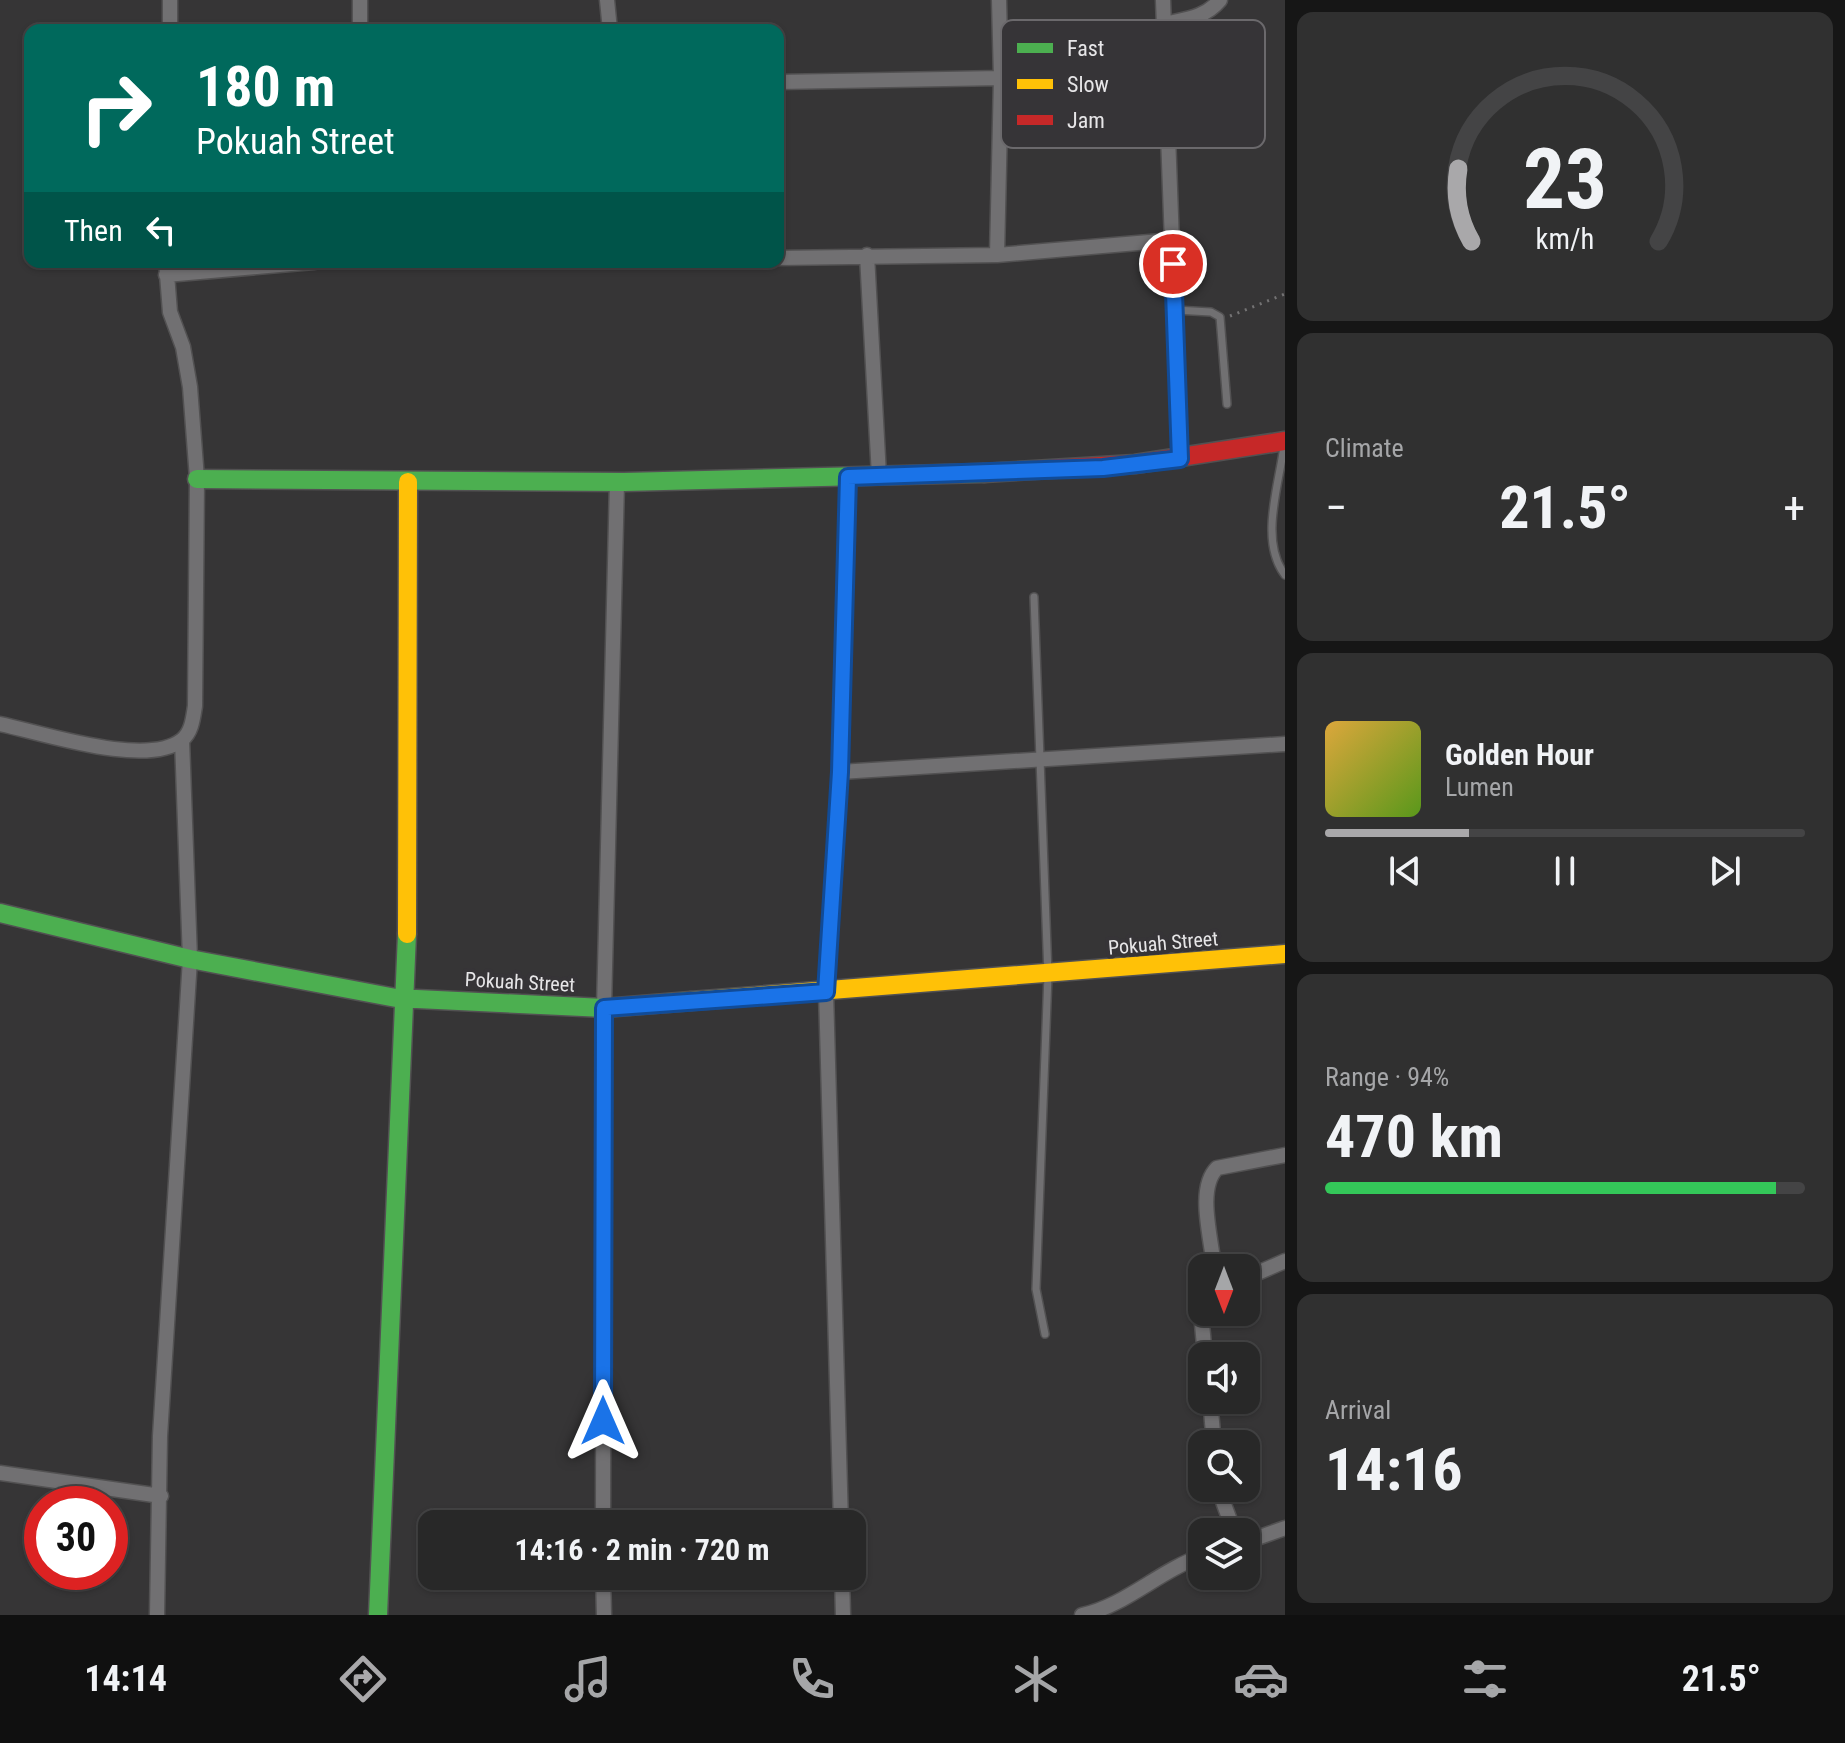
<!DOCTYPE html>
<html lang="en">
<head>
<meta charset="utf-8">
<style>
  body { margin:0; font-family:"Roboto Condensed",sans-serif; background:#303030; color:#f1f3f6; height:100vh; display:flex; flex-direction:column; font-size:30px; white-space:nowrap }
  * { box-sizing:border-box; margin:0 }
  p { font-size:26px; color:#a5a6a8 }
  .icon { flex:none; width:44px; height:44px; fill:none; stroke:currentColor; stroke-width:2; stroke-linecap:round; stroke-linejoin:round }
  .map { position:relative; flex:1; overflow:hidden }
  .panel { display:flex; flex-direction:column; gap:12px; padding:12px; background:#161616; width:560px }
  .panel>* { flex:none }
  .hud { position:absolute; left:24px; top:24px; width:760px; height:244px; border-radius:16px; box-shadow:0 2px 6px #0004,0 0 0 2px #444445; background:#00695c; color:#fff; overflow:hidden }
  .needle { width:52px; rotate:180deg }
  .tools { position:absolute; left:1188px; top:1254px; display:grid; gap:16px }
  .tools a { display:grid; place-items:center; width:72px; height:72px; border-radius:16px; background:#282828; box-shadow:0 2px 6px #0004,0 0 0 2px #444445; font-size:40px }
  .speed { position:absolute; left:24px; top:1486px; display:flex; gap:16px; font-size:40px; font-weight:700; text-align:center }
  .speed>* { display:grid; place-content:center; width:104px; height:104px; border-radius:50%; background:#282828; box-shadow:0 2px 6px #0004,0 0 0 2px #444445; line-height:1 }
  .speed .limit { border:12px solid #d22; background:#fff; color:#111 }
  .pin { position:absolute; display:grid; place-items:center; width:68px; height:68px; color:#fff; margin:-34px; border:4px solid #fff; border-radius:50%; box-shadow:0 2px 8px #0007 }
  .me { position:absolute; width:88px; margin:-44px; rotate:0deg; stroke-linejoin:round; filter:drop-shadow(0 0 6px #0008) }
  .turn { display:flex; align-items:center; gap:28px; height:168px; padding:0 40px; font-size:36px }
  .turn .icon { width:104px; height:104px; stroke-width:2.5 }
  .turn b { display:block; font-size:56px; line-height:68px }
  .then { display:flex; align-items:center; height:76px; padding:0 40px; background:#0003; gap:16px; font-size:30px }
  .big { font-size:60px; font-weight:700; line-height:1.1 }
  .panel .widget { flex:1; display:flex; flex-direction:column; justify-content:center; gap:12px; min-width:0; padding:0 28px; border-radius:16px; background:#303030 }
  .panel .dial { align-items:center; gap:0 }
  .dial svg { height:208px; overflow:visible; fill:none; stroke:#444445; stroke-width:7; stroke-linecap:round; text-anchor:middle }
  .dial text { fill:#f1f3f6; stroke:none }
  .song { display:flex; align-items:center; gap:24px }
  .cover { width:96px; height:96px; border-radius:12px; background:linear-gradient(135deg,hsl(40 70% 55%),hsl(90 70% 35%)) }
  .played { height:8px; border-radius:4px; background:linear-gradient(90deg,#a9a8aa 30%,#444445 30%) }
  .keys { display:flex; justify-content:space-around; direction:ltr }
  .heat { display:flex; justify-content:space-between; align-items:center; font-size:44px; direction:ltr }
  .charge { height:12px; border-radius:6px; background:linear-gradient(90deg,#34c759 94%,#444445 0) }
  .trip { position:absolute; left:418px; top:1510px; width:448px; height:80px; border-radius:16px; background:#282828; box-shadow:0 2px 6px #0004,0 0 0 2px #444445; font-weight:700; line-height:80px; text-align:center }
  .dock { display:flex; height:128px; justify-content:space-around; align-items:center; background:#101010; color:#a5a6a8 }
  .dock .icon { width:56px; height:56px }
  .dock .on { color:#a9a8aa }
  .dock b { font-size:36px; color:#f1f3f6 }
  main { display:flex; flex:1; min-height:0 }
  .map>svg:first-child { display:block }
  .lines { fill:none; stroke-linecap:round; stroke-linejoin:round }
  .lane-casing { stroke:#525152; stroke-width:10 }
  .street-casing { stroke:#525152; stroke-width:17 }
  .fast-casing { stroke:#525152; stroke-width:21 }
  .slow-casing { stroke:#525152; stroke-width:21 }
  .jam-casing { stroke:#525152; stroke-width:21 }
  .path { stroke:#747374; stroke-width:3; stroke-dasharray:2 6; stroke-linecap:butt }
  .lane { stroke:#717072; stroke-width:7 }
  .street { stroke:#717072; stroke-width:14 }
  .fast { stroke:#4caf50; stroke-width:18 }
  .slow { stroke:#ffc107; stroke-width:18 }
  .jam { stroke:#c62828; stroke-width:18 }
  .route-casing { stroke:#114b97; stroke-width:20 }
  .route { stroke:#1a73e8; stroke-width:14 }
  .labels { text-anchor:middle; stroke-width:8; stroke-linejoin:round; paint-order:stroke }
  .street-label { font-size:20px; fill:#e7e6e8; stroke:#363437 }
  .key { fill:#363437; stroke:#6b696c; stroke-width:2 }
  .key-label { font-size:22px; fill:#e7e6e8 }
</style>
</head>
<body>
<main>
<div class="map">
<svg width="1285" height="1615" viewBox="0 0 1285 1615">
  <rect width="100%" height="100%" fill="#363536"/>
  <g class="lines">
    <g class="lane-casing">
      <path id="lane" d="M1175,310L1211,312L1220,317L1227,404
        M1284,446C1279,485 1259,541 1285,575
        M1034,597L1048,975L1036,1289L1045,1334"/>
    </g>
    <g class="street-casing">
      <path id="street" d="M170,0V30
        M360,0V30
        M607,0L610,30
        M1163,0L1180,459
        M1164,24C1186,19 1205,18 1220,0
        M778,82L1001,78
        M867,255L879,476
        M997,255L1001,78L999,0
        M778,258L997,255L1173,240
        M166,275L314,262
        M0,724C43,733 146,768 182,740C192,732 193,718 195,706L197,479L190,387L183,347L170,312L166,262
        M840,772L1285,744
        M1214,1268C1212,1240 1196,1189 1217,1168L1285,1155
        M1246,1278L1285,1261
        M1205,1356L1202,1324L1206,1312
        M1210,1400L1214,1444
        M0,1473L161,1496
        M1218,1488L1232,1526L1240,1532
        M603,1524L604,1008L617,482
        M841,1524L826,992L840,772L848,477
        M1246,1542L1285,1528
        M603,1576L604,1615
        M842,1576L843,1615
        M157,1615L160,1436L190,959L182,740
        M1082,1615C1125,1606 1160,1570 1202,1556"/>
    </g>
    <g class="fast-casing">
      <path id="fast" d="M197,479L624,482L984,473
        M0,913L190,959L396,998L604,1008L691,1001
        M378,1615L407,934"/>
    </g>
    <g class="slow-casing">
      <path id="slow" d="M407,934L408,482
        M691,1001L1285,954"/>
    </g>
    <g class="jam-casing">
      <path id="jam" d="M984,473L1135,464L1285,441"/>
    </g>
    <path class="path" d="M1230,316L1285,294"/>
    <use href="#lane" class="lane"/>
    <use href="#street" class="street"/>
    <use href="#fast" class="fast"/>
    <use href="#slow" class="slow"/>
    <use href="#jam" class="jam"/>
  </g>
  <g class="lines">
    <g class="route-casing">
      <path id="route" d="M603,1421L604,1008L826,992L840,772L848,477L1103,468L1180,459L1173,264"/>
    </g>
    <use href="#route" class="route"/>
  </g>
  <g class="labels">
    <g class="street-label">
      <text transform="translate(1163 943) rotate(-5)" y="7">Pokuah Street</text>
      <text transform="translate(520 982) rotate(3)" y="7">Pokuah Street</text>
    </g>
  </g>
  <rect x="1001" y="20" width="264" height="128" rx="12" class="key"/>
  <rect x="1017" y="43" width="36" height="10" fill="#4caf50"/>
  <rect x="1017" y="79" width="36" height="10" fill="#ffc107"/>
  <rect x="1017" y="115" width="36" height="10" fill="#c62828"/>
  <g class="key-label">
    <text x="1067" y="56">Fast</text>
    <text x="1067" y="92">Slow</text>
    <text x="1067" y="128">Jam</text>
  </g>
</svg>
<div class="tools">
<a><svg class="needle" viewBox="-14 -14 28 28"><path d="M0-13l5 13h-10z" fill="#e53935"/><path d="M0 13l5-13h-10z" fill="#a5a6a8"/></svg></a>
<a><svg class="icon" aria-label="sound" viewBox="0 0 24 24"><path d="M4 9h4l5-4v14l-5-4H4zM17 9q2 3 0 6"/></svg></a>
<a><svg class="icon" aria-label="search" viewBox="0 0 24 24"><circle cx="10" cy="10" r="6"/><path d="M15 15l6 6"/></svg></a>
<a><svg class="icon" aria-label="layers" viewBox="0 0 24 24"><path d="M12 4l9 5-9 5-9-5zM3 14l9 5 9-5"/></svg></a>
</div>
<div class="speed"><div class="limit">30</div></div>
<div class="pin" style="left:1173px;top:264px;background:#d93025"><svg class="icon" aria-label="arrive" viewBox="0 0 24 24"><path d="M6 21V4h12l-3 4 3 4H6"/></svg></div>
<svg class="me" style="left:603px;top:1421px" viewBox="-20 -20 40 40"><path d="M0-17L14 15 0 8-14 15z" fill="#1a73e8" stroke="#fff" stroke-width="4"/></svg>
<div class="trip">14:16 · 2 min · 720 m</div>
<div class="hud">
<div class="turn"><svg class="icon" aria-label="right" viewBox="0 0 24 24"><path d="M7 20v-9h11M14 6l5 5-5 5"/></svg><div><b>180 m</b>Pokuah Street</div></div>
<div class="then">Then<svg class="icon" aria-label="left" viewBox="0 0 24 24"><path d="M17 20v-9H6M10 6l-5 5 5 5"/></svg></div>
</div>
</div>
<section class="panel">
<div class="widget dial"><svg viewBox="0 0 100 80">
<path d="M14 69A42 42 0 1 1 86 69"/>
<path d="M14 69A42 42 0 0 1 9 41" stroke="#a9a8aa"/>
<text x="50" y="56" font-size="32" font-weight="700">23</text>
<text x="50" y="72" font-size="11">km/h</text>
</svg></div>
<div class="widget"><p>Climate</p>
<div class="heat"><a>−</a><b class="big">21.5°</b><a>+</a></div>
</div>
<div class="widget">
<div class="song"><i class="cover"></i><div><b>Golden Hour</b><p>Lumen</p></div></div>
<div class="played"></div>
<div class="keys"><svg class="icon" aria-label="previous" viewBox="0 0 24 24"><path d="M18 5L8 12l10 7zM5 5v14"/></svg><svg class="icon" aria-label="pause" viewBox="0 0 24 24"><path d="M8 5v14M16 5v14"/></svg><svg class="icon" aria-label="next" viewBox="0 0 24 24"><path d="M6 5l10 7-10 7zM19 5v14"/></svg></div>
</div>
<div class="widget"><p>Range · 94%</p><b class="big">470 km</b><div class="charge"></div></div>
<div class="widget"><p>Arrival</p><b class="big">14:16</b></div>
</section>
</main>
<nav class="dock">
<b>14:14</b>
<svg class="icon on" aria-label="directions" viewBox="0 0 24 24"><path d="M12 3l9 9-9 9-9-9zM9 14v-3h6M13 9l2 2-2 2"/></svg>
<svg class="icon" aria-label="music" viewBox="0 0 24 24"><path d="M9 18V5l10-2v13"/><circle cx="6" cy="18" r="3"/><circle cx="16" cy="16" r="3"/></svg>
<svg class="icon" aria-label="phone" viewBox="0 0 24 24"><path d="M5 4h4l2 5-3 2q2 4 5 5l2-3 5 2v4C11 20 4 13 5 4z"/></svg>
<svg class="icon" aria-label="climate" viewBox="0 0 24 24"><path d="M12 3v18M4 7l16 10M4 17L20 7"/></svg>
<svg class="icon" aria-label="car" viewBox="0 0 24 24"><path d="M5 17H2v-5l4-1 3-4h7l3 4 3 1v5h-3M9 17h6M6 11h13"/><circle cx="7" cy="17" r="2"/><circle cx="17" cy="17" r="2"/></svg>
<svg class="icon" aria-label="filters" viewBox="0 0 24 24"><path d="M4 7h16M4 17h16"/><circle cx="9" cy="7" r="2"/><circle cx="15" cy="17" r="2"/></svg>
<b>21.5°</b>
</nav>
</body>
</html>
